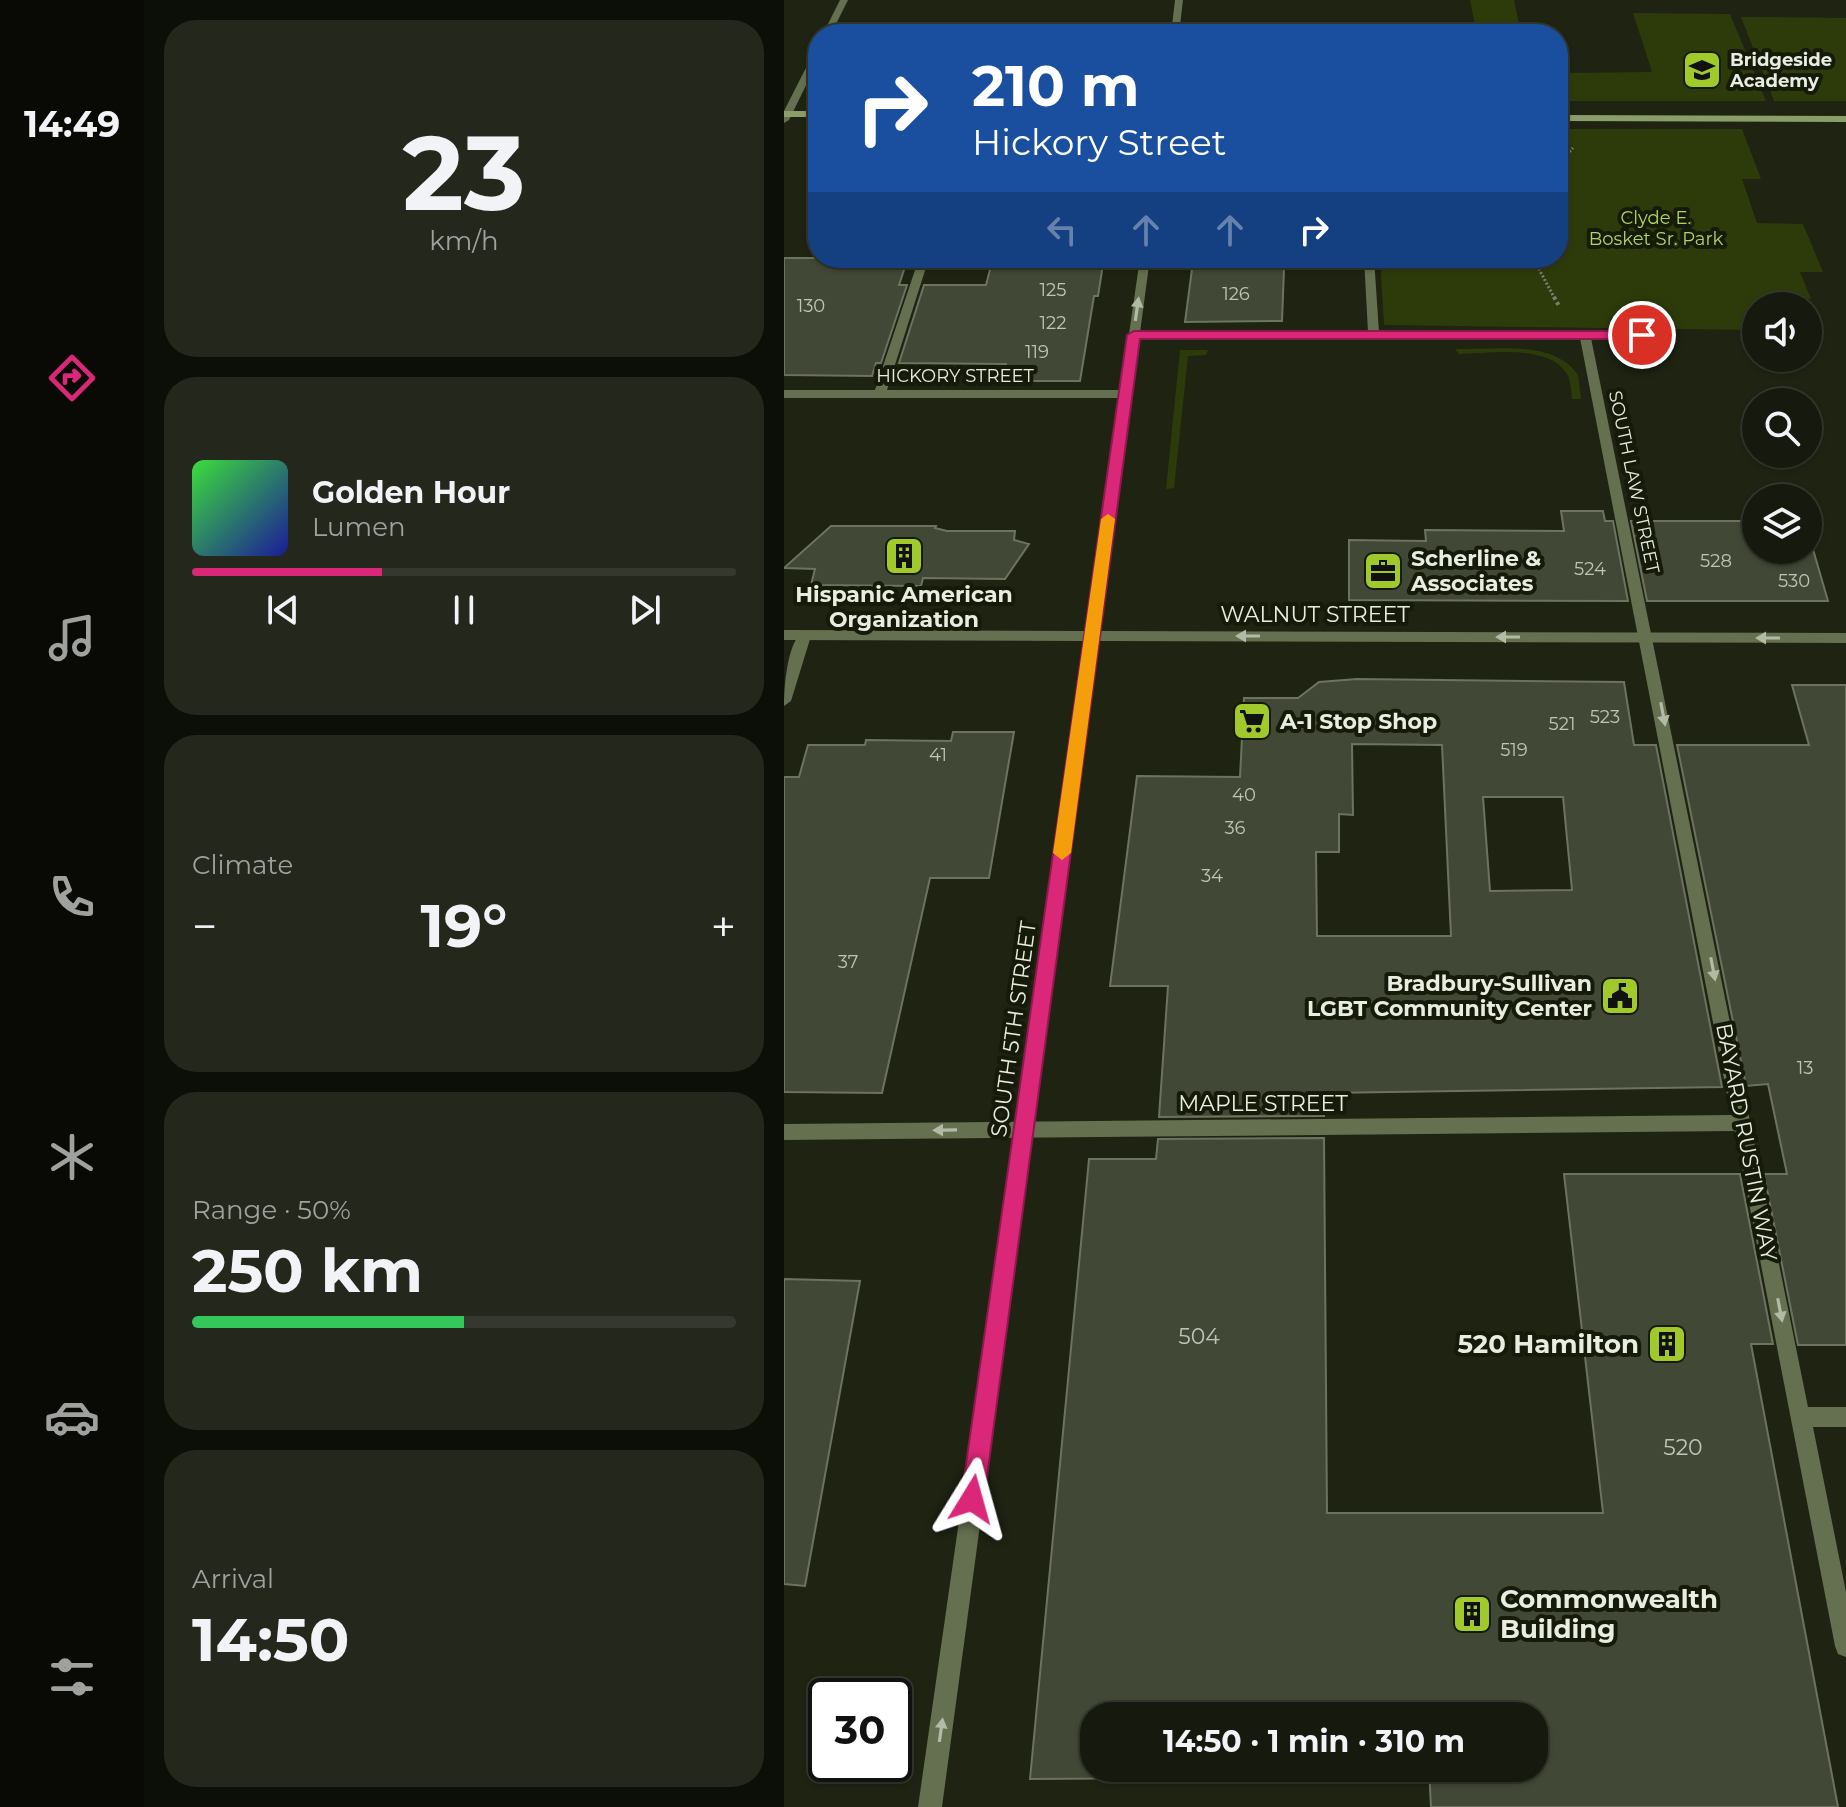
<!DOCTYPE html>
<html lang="en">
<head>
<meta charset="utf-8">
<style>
  body { margin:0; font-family:Montserrat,sans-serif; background:#23271c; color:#f1f3f6; height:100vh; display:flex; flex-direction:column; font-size:30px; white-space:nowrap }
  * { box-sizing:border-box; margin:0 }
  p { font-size:26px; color:#9ea19e }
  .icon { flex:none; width:44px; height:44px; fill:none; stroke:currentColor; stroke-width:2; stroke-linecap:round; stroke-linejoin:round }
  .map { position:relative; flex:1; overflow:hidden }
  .panel { display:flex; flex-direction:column; gap:20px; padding:20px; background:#0c0e08; width:640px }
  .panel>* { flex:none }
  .hud { position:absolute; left:24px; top:24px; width:760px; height:244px; border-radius:32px; box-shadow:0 2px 6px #0004,0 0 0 2px #35382e; background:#1a4fa0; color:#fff; overflow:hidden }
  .fabs { position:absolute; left:958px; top:292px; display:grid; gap:16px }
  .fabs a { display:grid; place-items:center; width:80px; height:80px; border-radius:50%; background:#161a0e; box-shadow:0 2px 6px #0004,0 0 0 2px #35382e; font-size:40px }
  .speed { position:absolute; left:24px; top:1678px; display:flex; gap:16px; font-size:40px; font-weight:700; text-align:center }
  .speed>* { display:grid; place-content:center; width:104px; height:104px; border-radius:50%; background:#161a0e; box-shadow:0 2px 6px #0004,0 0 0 2px #35382e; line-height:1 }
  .speed .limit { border:4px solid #111; border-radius:12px; background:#fff; color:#111 }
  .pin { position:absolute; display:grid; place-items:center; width:68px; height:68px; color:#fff; margin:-34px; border:4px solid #fff; border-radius:50%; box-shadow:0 2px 8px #0007 }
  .me { position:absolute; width:88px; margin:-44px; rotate:8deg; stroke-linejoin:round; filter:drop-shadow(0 0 6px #0008) }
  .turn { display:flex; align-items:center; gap:28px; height:168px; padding:0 32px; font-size:36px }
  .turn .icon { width:104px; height:104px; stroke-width:2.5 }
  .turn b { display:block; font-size:56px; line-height:68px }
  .lanes { display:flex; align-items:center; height:76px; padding:0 32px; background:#0003; justify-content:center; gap:40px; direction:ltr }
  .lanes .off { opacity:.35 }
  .big { font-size:60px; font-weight:700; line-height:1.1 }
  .panel .tile { flex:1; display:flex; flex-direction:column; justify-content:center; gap:12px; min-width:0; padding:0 28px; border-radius:32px; background:#23271c }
  .panel .dial { align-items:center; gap:0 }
  .dial b { font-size:104px; line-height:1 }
  .song { display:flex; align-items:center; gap:24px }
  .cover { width:96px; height:96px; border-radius:12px; background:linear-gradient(135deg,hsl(120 70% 55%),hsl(240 70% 35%)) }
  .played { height:8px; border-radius:4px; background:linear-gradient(90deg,#db2777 35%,#35382e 35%) }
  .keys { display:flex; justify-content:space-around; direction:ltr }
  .heat { display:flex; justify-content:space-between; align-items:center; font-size:44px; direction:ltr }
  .charge { height:12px; border-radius:6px; background:linear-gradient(90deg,#34c759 50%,#35382e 0) }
  .trip { position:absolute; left:296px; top:1702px; width:468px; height:80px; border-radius:32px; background:#161a0e; box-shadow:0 2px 6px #0004,0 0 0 2px #35382e; font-weight:700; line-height:80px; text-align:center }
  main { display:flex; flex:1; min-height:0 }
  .dock { display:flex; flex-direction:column; width:144px; justify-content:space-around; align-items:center; background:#090a06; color:#9ea19e }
  .dock .icon { width:56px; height:56px }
  .dock .current { color:#db2777 }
  .dock b { font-size:36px; color:#f1f3f6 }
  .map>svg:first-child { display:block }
  .green { fill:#2d3b0b }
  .building { fill:#414835; stroke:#6c735f; stroke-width:2; fill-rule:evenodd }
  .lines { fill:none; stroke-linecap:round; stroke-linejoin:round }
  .path-far1 { stroke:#7a7f71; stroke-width:3; stroke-dasharray:2 2; stroke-linecap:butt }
  .path { stroke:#7a7f71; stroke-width:4; stroke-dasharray:3 3; stroke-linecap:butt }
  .lane { fill:#64704f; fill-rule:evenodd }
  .street { fill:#64704f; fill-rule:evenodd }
  .secondary { fill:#8b9d68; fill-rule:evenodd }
  .oneway { fill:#b3bba7 }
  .route { fill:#db2777; stroke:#8e194d; stroke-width:2 }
  .slow { fill:#f59e0b }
  .labels { text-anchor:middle; stroke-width:8; stroke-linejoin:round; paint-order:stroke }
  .far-poi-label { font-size:18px; font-weight:bold; fill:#e8ede1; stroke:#151a09; text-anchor:start }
  .far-park-label { font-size:18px; fill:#b1d364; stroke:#151a09 }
  .number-label { font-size:18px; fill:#bec4b6 }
  .far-street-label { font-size:18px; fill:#e8ede1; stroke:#151a09 }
  .poi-label { font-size:22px; font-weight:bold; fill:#e8ede1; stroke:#151a09; text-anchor:start }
  .street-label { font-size:22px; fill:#e8ede1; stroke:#151a09 }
  .near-number-label { font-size:22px; fill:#bec4b6 }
  .near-poi-label { font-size:26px; font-weight:bold; fill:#e8ede1; stroke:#151a09; text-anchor:end }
</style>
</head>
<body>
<main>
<nav class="dock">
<b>14:49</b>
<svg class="icon current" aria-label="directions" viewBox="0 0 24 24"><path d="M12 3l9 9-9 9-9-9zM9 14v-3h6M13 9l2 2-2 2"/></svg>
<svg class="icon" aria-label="music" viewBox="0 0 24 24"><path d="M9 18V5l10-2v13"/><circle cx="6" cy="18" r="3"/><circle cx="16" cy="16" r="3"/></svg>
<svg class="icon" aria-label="phone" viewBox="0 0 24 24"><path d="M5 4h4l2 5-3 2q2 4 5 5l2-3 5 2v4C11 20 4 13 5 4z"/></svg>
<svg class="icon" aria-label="climate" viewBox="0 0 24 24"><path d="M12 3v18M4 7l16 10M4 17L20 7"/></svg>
<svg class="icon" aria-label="car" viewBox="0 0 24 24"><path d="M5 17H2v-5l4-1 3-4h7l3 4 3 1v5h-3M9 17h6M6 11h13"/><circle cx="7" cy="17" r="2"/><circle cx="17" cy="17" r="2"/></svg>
<svg class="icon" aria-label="filters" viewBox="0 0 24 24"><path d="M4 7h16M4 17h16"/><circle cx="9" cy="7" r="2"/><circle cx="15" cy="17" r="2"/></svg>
</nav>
<section class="panel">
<div class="tile dial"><b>23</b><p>km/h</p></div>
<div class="tile">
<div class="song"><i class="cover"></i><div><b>Golden Hour</b><p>Lumen</p></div></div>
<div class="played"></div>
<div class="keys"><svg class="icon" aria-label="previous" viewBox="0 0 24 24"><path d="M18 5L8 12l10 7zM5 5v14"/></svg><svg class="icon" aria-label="pause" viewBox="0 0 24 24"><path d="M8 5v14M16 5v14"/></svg><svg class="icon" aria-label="next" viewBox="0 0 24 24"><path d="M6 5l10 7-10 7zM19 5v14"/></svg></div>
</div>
<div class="tile"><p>Climate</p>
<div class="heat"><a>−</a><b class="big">19°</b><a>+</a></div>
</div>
<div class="tile"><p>Range · 50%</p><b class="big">250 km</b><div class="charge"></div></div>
<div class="tile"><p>Arrival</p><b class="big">14:50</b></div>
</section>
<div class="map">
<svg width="1062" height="1807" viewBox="0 0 1062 1807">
  <rect width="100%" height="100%" fill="#1e2312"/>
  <path class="green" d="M686,0H730L737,34H687L692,30Z
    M849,13L946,14L982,101H774V73L868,72Z
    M957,17L1062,18V101H990Z
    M774,129H958L977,179H958L973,223L1019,224L1039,272H1016L1027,299L984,298L987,306H972V330L600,325L596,258H774Z
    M671,349C709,350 770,339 794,375L797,399H788C787,391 787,381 783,374C765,343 704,354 675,354Z
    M396,350H424L422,355L404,356L390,488L382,489Z"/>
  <path class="building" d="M0,258H124L115,285H123L97,363H92L88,376L0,375Z
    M209,258H320L314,296H310L296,381H219L222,364L115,363L140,285H202Z
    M408,269H500L498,321L401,322Z
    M777,511H819L821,521H829L844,601L565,600V540L642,541L641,530L780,531Z
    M847,521H972V550H1024V532L1044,601H863Z
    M47,526H152L151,528L163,531H231L230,540L245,544L221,579L139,578L137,586L27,585L31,569L0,568Z
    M573,679L840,682L850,745H872L938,1087L540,1093V1116L375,1117L384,986H326L353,776L456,777L460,698H514L535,682ZM568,744L658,745L667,936H533L532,852H555V814L569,815ZM699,797H779L788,890L706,891Z
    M1008,685H1062V1345H1014L980,1174H1003L984,1084L962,1086L893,745H1025Z
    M169,732H230L205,878H146L98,1093L0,1092V777H15L24,745H81L82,740L167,741Z
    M540,1138L543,1513H819L780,1174H956L989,1344H967L1054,1807H647L645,1768H750V1716H310V1768H546V1777L246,1779L305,1159H372L374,1139Z
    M0,1279L76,1281L21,1586L0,1584Z"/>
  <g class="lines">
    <path class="path-far1" d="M774,163L789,148
      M749,258L771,299"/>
    <path class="path" d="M770,297L775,306"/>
    <path class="lane" d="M56,0H64L47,34H39Z
      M391,0H399L395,34H387Z
      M34,49V61L5,120L0,123V111L30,52Z
      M135,258H145L103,390H341L347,394L341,398H0V390H91Z
      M580,258H590L595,332H858L864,335L858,338H807L1024,1407H1062V1427H1029L1062,1592V1657L1054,1654L1051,1646L951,1131L0,1140V1124L947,1115L796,338H350L344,335L350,332H584Z
      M20,631L27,636L7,701L0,706C0,688 3,640 20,631Z"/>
    <path class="street" d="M356,258H366L316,631L1062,633V643L315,641L158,1807H134L301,641L0,640V630L302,631Z"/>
    <path class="secondary" d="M0,111H34V117H0Z
      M774,115L1062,116V122L774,121Z"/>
  </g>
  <defs><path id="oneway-solid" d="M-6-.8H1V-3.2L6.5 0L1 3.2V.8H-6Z" transform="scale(2)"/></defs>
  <g class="oneway">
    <use href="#oneway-solid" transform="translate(353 309) rotate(-82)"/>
    <use href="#oneway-solid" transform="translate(464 636) rotate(-180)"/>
    <use href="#oneway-solid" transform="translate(724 637) rotate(-180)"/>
    <use href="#oneway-solid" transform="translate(984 638) rotate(-180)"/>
    <use href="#oneway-solid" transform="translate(879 714) rotate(79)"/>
    <use href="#oneway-solid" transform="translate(929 969) rotate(79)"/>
    <use href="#oneway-solid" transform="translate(161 1130) rotate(179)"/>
    <use href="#oneway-solid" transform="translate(996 1310) rotate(79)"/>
    <use href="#oneway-solid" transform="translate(157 1730) rotate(-82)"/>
  </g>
  <path class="route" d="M350,331H858L864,335L858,339H356L200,1499L197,1508L188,1511L180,1508L177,1499L343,335Z"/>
  <path class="slow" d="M324,514L331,519L287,853L278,860L269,853L317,519Z"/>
  <defs>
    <g id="school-square" transform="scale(2)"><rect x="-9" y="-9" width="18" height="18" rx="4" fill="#a1c92b" stroke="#151a09"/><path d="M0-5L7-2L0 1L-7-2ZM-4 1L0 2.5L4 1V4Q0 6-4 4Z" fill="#111"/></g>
    <g id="building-square" transform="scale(2)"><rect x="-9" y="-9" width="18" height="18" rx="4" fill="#a1c92b" stroke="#151a09"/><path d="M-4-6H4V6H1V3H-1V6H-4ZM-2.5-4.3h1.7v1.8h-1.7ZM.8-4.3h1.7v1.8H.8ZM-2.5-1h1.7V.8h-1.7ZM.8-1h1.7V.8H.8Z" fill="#111"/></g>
    <g id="office-square" transform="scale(2)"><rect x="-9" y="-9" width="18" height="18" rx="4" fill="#a1c92b" stroke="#151a09"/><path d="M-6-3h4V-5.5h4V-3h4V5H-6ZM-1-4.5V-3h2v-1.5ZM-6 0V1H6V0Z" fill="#111"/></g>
    <g id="supermarket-square" transform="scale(2)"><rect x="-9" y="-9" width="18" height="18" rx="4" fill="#a1c92b" stroke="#151a09"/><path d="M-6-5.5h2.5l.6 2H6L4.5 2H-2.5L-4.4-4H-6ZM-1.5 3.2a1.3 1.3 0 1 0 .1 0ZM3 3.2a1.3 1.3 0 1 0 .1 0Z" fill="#111"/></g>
    <g id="civic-square" transform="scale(2)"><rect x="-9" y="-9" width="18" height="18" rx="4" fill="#a1c92b" stroke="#151a09"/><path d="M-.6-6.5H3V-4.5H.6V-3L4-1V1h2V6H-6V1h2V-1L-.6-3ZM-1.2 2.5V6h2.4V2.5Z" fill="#111"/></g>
  </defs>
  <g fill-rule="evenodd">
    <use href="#school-square" x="918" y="70"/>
    <use href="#building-square" x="120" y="556"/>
    <use href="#office-square" x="599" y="571"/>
    <use href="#supermarket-square" x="468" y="721"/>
    <use href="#civic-square" x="836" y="996"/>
    <use href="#building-square" x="883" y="1344"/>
    <use href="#building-square" x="688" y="1614"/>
  </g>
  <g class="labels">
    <g class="far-poi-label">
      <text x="946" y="66">Bridgeside<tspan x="946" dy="21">Academy</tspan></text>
    </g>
    <g class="far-park-label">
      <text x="872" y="224">Clyde E.<tspan x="872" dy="21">Bosket Sr. Park</tspan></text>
    </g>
    <g class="number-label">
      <text x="269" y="296">125</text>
      <text x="452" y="300">126</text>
      <text x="27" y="312">130</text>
      <text x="269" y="329">122</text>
      <text x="253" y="358">119</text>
      <text x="932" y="567">528</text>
      <text x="806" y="575">524</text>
      <text x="1010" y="587">530</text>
      <text x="821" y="723">523</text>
      <text x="778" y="730">521</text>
      <text x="730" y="756">519</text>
      <text x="154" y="761">41</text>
      <text x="460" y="801">40</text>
      <text x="451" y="834">36</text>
      <text x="428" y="882">34</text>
      <text x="64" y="968">37</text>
      <text x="1021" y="1074">13</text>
    </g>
    <g class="far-street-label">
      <text x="171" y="382">HICKORY STREET</text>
      <text transform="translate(850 482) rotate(78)" y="6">SOUTH LAW STREET</text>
    </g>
    <g class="poi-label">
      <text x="627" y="566">Scherline &amp;<tspan x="627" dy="25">Associates</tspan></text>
      <text x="120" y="602" text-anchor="middle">Hispanic American<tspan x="120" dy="25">Organization</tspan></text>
      <text x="496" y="729">A-1 Stop Shop</text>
      <text x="808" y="991" text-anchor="end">Bradbury-Sullivan<tspan x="808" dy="25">LGBT Community Center</tspan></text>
    </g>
    <g class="street-label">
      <text x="531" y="622">WALNUT STREET</text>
      <text transform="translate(229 1029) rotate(-82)" y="8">SOUTH 5TH STREET</text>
      <text x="479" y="1111">MAPLE STREET</text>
      <text transform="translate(963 1142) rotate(79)" y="8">BAYARD RUSTIN WAY</text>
    </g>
    <g class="near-number-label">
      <text x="415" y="1344">504</text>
      <text x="899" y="1455">520</text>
    </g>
    <g class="near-poi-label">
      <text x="855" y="1353">520 Hamilton</text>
      <text x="716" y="1608" text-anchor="start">Commonwealth<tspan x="716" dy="30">Building</tspan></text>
    </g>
  </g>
</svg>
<div class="fabs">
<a><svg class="icon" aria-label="sound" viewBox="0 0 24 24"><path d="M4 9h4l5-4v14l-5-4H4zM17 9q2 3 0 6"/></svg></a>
<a><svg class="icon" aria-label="search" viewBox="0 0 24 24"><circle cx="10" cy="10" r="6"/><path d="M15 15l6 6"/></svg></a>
<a><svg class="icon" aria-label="layers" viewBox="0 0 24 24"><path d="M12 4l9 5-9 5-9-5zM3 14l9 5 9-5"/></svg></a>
</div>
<div class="speed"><div class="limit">30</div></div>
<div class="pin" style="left:858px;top:335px;background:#d93025"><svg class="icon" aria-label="arrive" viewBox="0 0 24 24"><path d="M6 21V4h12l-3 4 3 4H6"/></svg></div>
<svg class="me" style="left:188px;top:1499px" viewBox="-20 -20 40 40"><path d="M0-17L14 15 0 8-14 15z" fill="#db2777" stroke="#fff" stroke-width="4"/></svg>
<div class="trip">14:50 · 1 min · 310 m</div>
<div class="hud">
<div class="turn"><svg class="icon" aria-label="right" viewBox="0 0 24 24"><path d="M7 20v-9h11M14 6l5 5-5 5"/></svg><div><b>210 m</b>Hickory Street</div></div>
<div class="lanes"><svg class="icon off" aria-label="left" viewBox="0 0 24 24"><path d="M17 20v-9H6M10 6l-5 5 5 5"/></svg><svg class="icon off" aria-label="ahead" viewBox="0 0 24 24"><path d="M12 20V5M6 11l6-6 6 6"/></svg><svg class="icon off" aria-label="ahead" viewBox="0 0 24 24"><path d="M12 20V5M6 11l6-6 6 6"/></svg><svg class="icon" aria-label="right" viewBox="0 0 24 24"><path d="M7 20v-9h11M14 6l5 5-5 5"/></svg></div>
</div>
</div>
</main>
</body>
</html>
